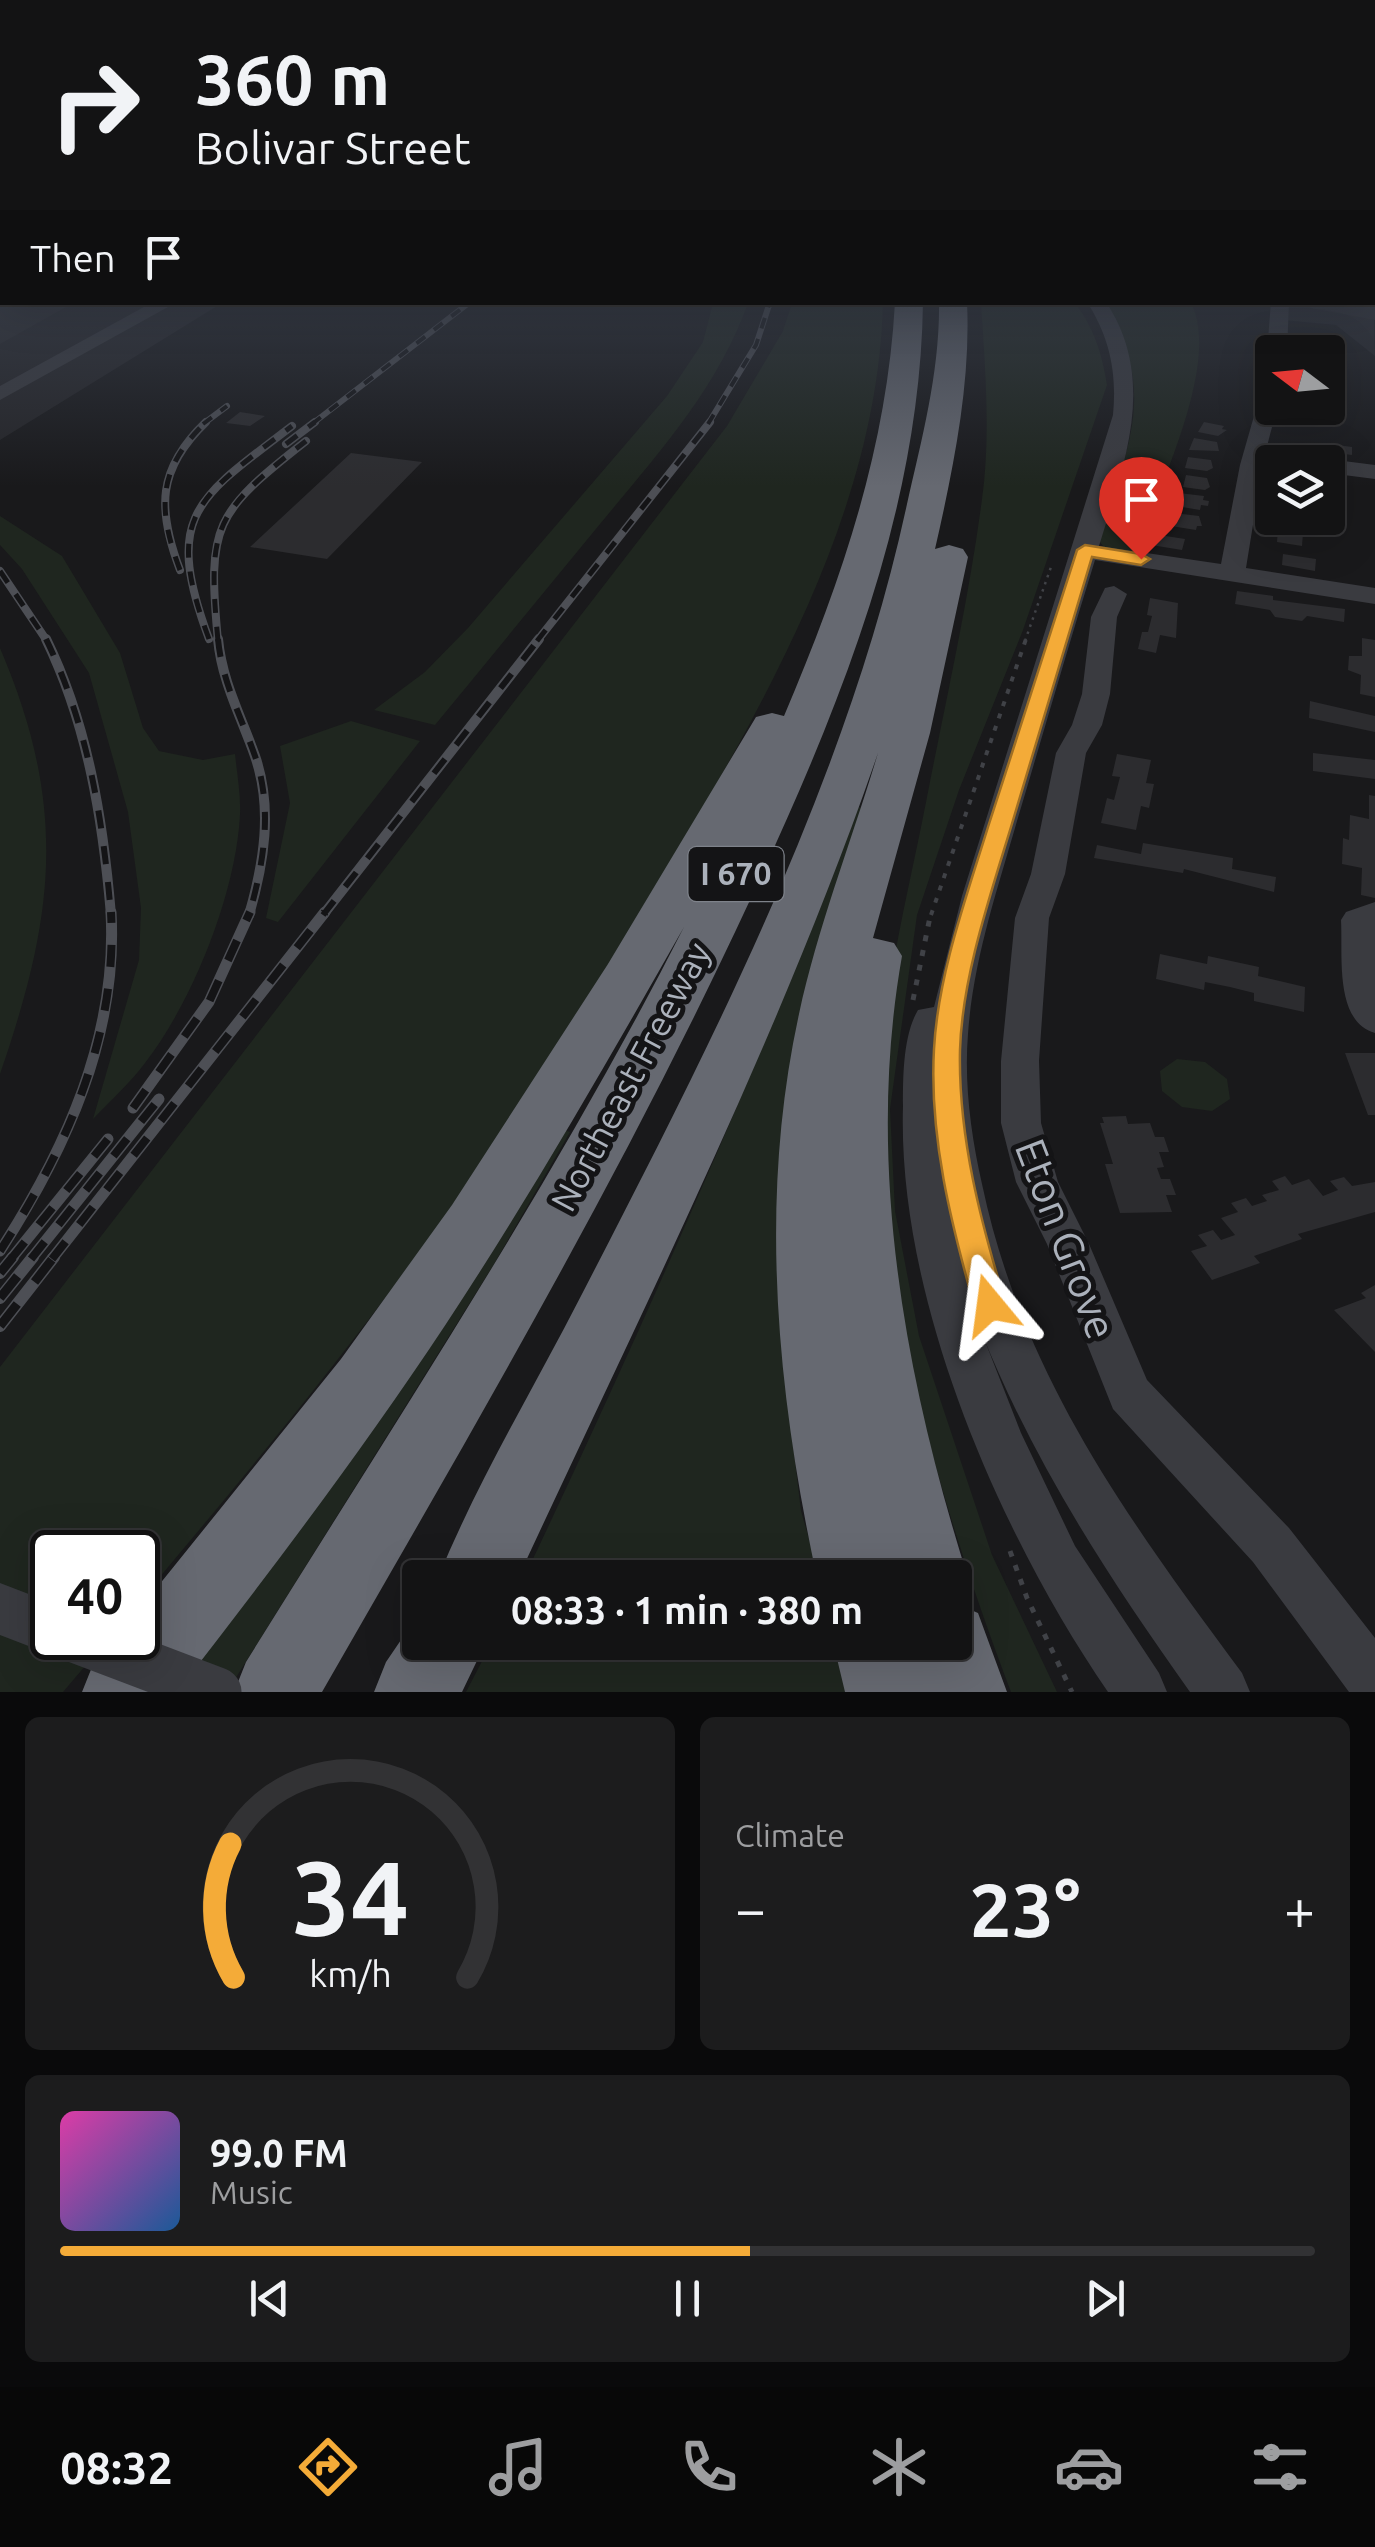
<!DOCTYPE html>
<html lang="en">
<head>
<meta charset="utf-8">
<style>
  body { margin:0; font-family:Ubuntu,sans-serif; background:#1c1c1d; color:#f1f3f6; height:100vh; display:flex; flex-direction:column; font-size:38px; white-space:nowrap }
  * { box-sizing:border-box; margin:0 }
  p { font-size:32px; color:#9d9ea0 }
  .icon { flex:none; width:55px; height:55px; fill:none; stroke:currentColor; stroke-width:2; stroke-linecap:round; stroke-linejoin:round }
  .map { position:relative; height:1692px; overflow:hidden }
  .panel { display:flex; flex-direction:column; gap:25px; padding:25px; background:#0a0a0b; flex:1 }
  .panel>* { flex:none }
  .guide { position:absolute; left:0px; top:0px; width:1375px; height:305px; box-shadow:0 10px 40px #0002,0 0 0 2px #323234; background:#131314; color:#f1f3f6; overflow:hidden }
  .needle { width:65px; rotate:286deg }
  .fabs { position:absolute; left:1255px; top:335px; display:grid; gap:20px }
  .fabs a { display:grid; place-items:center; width:90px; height:90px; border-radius:10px; background:#131314; box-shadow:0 10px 40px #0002,0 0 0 2px #323234; font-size:50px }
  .speed { position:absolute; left:30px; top:1530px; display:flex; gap:20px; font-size:50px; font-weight:700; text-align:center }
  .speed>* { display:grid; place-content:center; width:130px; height:130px; border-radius:50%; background:#131314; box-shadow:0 10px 40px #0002,0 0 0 2px #323234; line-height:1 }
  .speed .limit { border:5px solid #111; border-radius:15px; background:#fff; color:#111 }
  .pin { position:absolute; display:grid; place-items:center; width:85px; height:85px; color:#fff; margin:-102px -42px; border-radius:50% 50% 50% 0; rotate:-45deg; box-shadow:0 0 10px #0007 }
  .pin .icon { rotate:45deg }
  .me { position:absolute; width:110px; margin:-55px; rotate:344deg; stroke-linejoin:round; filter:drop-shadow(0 0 8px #0008) }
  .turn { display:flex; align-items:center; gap:35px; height:210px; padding:0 30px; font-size:45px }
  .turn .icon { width:130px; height:130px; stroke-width:2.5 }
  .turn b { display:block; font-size:70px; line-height:85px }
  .then { display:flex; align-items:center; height:95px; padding:0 30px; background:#0003; gap:20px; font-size:38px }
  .big { font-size:75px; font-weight:700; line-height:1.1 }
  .panel .card { flex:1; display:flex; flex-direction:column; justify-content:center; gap:15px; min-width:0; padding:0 35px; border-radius:15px; background:#1c1c1d }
  .panel .dial { align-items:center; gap:0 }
  .dial svg { height:260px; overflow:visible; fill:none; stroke:#323234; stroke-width:7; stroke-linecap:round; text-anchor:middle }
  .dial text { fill:#f1f3f6; stroke:none }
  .song { display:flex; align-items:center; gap:30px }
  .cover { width:120px; height:120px; border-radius:15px; background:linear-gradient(135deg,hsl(320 70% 55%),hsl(210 70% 35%)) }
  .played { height:10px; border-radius:5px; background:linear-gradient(90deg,#f4ab38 55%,#323234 55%) }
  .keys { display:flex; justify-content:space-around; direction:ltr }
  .heat { display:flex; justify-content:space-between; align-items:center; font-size:55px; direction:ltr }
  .panel .tiles { flex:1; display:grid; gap:25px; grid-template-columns:1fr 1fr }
  .card:last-child { grid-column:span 2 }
  .trip { position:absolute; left:402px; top:1560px; width:570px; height:100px; border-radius:10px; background:#131314; box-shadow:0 10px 40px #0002,0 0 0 2px #323234; font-weight:700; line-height:100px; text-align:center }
  .tabs { display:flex; height:160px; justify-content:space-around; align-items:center; background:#080808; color:#9d9ea0 }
  .tabs .icon { width:70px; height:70px }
  .tabs .current { color:#f4ab38 }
  .tabs b { font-size:45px; color:#f1f3f6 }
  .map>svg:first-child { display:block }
  .built { fill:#252528 }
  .green { fill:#1f261f }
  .building { fill:#2c2c2f }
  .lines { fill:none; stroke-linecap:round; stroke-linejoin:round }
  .path-far2 { stroke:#404247; stroke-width:2.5; stroke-dasharray:2.5 5; stroke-linecap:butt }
  .path-far1 { stroke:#404247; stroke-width:4; stroke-dasharray:5 8; stroke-linecap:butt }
  .path { stroke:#404247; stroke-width:5; stroke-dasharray:6 9; stroke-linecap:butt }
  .minor { fill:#3a3b40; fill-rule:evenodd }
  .highway { fill:#666971; fill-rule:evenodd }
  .rail-far4-casing { stroke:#4d4f55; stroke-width:6 }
  .rail-far3-casing { stroke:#4d4f55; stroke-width:8 }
  .rail-far2-casing { stroke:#4d4f55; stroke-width:10 }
  .rail-far1-casing { stroke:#4d4f55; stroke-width:11 }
  .rail-casing { stroke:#4d4f55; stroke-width:12 }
  .rail-far4 { stroke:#141416; stroke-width:4; stroke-dasharray:11; stroke-linecap:butt }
  .rail-far3 { stroke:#141416; stroke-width:5; stroke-dasharray:14; stroke-linecap:butt }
  .rail-far2 { stroke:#141416; stroke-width:6; stroke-dasharray:18; stroke-linecap:butt }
  .rail-far1 { stroke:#141416; stroke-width:8; stroke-dasharray:22; stroke-linecap:butt }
  .rail { stroke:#141416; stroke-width:9; stroke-dasharray:28; stroke-linecap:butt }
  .minor-bridge { stroke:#3a3b40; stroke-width:49 }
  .route { fill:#f4ab38; stroke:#9f6f24; stroke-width:2.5 }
  .labels { text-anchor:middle; stroke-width:10; stroke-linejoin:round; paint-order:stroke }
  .shield { fill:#141416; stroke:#7e828a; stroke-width:2.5 }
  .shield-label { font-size:32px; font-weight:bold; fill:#abb1bb }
  .street-label { font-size:35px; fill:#abb1bb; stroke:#141416 }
  .near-street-label { font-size:42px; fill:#abb1bb; stroke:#141416 }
</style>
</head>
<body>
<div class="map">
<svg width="1375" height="1692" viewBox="0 0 1375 1692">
  <rect width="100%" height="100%" fill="#19191b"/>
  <path class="built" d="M0,250L2,302L222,303L0,440Z
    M1373,285L1375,356L1336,325L1283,320L1286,303L1372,302Z"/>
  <path class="green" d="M713,303H748C718,388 657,455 600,524C545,591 490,658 435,725L374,710L425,672L468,628L667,396L703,342Z
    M792,303H883C878,498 779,676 684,841C617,958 544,1072 468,1183C367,1330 252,1467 138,1603V1552H52V1638H109L63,1692H0V1367L727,426L783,331Z
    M981,303H1075C1094,328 1102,353 1107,385L1023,630L959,790L917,915L890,1109L895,1211L919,1336L992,1555L1057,1692H1011C938,1499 871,1274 881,1066C886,975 910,886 927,797C946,699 969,599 982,499C991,435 985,367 981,303Z
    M1103,303H1191C1222,363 1157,489 1137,553L1104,547L1098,540C1127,450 1160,389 1103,303Z
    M0,516L62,556L120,653L143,728L159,751L203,760L235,754C237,774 241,795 240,815C236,893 193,1001 145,1063C130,1083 110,1101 93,1119L139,960L141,908L128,812L89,673L22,569L0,545Z
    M0,648C68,807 55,915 0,1074Z
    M351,721L420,741L278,922L266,918L290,803L280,746Z
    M858,807L869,809L786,1386L801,1511L820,1577L524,1578C644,1324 758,1069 858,807Z
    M1177,1059L1205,1062L1227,1079L1230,1099L1212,1111L1182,1107L1162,1091L1160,1071Z
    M559,1128L570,1132L494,1264L227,1692L184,1669Z
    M492,1642L838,1643L851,1692H466Z"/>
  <path class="building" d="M6,302H75L0,344V306Z
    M1314,302L1375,303V320L1310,308Z
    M240,412L265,416L250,426L226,423Z
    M1204,422L1224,426L1222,429L1227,430L1218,436L1198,432Z
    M1194,438L1217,442L1219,451L1189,450Z
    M1323,443L1352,447V455L1322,451Z
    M351,453L422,462L327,559L250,547Z
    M1188,457L1211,460L1213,468L1207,471L1185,468Z
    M1186,475L1207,478L1210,487L1205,490L1183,487Z
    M1179,493L1204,496L1203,500L1209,501L1208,506L1201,505L1200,510L1176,506Z
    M1174,513L1199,516L1202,526H1197L1196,530L1171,526Z
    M1278,529L1303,533L1302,546L1277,542Z
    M1153,534L1185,539L1182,550L1151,545Z
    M1283,554L1316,559L1315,571L1282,565Z
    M1237,591L1273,596V600L1345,609L1344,622L1307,616L1302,621L1275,617L1270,610L1235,604Z
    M1150,598L1178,603L1176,638L1160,635L1156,653L1138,649L1142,632H1148L1152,616L1147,615Z
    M1362,638L1375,640V697L1360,694L1361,675L1348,670L1349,656H1362Z
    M1310,701L1375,716V732L1309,718Z
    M1313,753L1375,760V779L1313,771Z
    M1117,754L1151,760L1146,783L1154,784L1149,808L1141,806L1136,830L1101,823L1107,798L1114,800L1120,777L1112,776Z
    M1369,795L1375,796V898L1361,895L1362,868L1342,864L1343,838L1349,840L1350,815L1369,819Z
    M1143,843L1233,858L1232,869L1276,877L1274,892L1184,869L1183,873L1094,858L1097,845L1141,854Z
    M1160,954L1207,964L1208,956L1259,967L1258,976L1305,987L1304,1012L1254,1001V993L1230,987L1205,982L1204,990L1156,979Z
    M1345,1053H1375V1115H1368Z
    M1126,1116L1128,1124L1150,1123L1155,1137H1164L1169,1152H1159L1164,1167L1157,1168L1161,1179H1170L1176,1195H1166L1172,1212L1120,1213L1105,1164H1113L1100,1123H1104L1102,1117Z
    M1285,1176L1292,1185L1309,1179L1323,1196L1338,1190L1330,1181L1344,1177L1352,1186L1375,1182V1212L1298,1234L1302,1239L1254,1256L1260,1263L1212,1280L1191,1251L1207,1246L1198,1235L1213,1230L1221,1240L1235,1235L1221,1218L1238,1212L1231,1203L1246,1198L1252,1206L1267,1201L1262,1195L1279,1190L1272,1181Z
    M1375,1285V1352L1334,1310L1366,1298L1361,1293Z"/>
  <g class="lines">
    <path class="path-far2" d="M1025,641L1051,567"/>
    <path class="path-far1" d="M931,915L1026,639"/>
    <path class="path" d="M913,1000L931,912
      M1010,1551L1027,1598L1072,1692"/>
    <path class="minor" d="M1372,250H1375V257H1372Z
      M1372,277H1375V287H1372Z
      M153,302H177L0,400V386Z
      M1087,302H1106C1158,381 1124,464 1099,546L1221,564L1240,465L1262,388L1272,382V408H1277L1266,450L1304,455L1315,462L1263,463L1246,568L1375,588V604L1095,560C1068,647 1043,734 1017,821C997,891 973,961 968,1034C964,1084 971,1135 982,1184C1022,1375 1128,1519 1242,1673L1250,1692H1190C1109,1578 1033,1462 981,1331L1021,1433L1075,1546L1159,1673L1167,1692H1108C1000,1535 897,1299 903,1106C903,1077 903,1035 918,1010L934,1007L962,896L1113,415C1117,373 1110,338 1087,302Z
      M1271,302H1289L1287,352H1272V357L1267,352Z
      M1328,459L1375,465V479L1328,473V462H1319Z
      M1114,586L1127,594L1117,617L1110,694L1102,725L1086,753L1065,874L1049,918L1039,1061L1041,1123L1058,1182L1089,1244L1147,1380L1289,1528L1375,1638V1692H1349L1253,1562L1113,1409L1047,1244L1016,1182L1001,1123V1061L1015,918L1031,874L1056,753L1072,725L1082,694L1091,617L1105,588Z
      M1375,902V1033C1334,1021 1343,956 1341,920L1346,912Z
      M0,1583L52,1603V1638H75L71,1648L52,1655L0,1635Z"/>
    <path class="highway" d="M895,302H923C920,524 829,732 736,930C613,1191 466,1441 322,1692H234L246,1662C396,1420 555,1181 684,927C608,1061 531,1195 446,1324C362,1451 270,1572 177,1692H82L94,1662L115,1638H138V1611L341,1359L452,1205L608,964L756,717L772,713L784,716C841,582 887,449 895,302Z
      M939,302H967C971,384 953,470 935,549L949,545L963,549L968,557L930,733L873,938L894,943L902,956C865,1165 905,1378 968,1578L957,1604L978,1613L1007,1692H845L833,1642H955V1578H817C777,1393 758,1201 799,1014C818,926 852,840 878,753C780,1037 644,1306 518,1578H438C478,1480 534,1388 582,1294C710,1046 848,779 907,504C922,438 940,371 939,302Z
      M420,1612V1642H486L462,1692H374L386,1662Z"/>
    <g class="rail-far4-casing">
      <path id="rail-far4" d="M203,424L227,406
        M312,424L470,302
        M708,424L756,345L770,302"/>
    </g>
    <g class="rail-far3-casing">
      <path id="rail-far3" d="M286,444L315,422
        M180,570C157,509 157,469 206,422
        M0,571L47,641
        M209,639C163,515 196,499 292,426
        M218,641C207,525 214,513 306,441
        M537,641L710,422"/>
    </g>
    <g class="rail-far2-casing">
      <path id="rail-far2" d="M46,639C88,725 103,820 111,915
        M218,639C222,682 241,716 255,756C273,808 264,863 249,915
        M323,915L539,639"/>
    </g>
    <g class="rail-far1-casing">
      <path id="rail-far1" d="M133,1108L209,1002L250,912
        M0,1251C66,1149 118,1036 111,912
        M11,1259L108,1139
        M31,1259L159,1099
        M52,1259L325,912"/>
    </g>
    <g class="rail-casing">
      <path id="rail" d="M0,1273L13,1257
        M0,1298L33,1257
        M0,1326L54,1257"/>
    </g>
    <use href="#rail-far4" class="rail-far4"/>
    <use href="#rail-far3" class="rail-far3"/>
    <use href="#rail-far2" class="rail-far2"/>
    <use href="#rail-far1" class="rail-far1"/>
    <use href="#rail" class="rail"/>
    <path class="minor-bridge" d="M75,1638L217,1692"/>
  </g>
  <linearGradient id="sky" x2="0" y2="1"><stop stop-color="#0e0e0f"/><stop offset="0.51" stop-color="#383e4a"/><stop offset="1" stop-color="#383e4a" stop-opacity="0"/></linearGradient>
  <rect width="1375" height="487" fill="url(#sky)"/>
  <path class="route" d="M1085,545L1141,554L1150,559L1141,565L1092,557C1065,647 1038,737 1011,827C990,896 962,978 960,1050C958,1137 981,1223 1006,1305L1001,1314L990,1318L979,1314L974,1305C951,1223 929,1136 934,1049C938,975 966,898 988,827C1018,735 1047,643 1077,550Z"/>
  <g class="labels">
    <rect class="shield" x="688.5" y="847" width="95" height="54" rx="8"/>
    <g class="shield-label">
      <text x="736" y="885">I 670</text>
    </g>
    <g class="street-label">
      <text transform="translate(631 1077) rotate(-62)" y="12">Northeast Freeway</text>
    </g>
    <g class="near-street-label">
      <text transform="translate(1066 1239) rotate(69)" y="15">Eton Grove</text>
    </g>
  </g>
</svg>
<div class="fabs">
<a><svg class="needle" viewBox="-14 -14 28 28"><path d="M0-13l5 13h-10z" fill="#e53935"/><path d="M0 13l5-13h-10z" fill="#9d9ea0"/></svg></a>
<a><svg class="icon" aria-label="layers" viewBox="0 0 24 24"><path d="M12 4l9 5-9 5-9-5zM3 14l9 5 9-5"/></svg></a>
</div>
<div class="speed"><div class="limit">40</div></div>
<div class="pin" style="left:1141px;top:559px;background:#d93025"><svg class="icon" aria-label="arrive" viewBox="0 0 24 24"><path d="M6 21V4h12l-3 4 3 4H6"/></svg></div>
<svg class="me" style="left:990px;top:1305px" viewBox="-20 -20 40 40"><path d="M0-17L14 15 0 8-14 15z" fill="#f4ab38" stroke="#fff" stroke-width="4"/></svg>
<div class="trip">08:33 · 1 min · 380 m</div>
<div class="guide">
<div class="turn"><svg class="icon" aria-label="right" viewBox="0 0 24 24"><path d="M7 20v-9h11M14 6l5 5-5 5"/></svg><div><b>360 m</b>Bolivar Street</div></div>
<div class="then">Then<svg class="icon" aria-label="arrive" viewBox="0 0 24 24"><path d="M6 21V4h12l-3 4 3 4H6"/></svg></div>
</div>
</div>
<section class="panel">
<div class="tiles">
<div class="card dial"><svg viewBox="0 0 100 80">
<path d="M14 69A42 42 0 1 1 86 69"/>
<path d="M14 69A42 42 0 0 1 13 28" stroke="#f4ab38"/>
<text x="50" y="56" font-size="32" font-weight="700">34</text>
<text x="50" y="72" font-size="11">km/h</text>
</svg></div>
<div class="card"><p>Climate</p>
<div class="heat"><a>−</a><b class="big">23°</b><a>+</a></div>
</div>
<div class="card">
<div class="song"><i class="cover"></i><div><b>99.0 FM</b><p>Music</p></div></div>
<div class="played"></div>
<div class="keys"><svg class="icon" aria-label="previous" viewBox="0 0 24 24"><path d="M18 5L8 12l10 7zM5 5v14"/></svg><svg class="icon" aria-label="pause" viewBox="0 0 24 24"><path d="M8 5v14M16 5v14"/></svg><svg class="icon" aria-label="next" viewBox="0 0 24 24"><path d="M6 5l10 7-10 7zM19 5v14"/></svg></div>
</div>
</div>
</section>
<nav class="tabs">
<b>08:32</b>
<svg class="icon current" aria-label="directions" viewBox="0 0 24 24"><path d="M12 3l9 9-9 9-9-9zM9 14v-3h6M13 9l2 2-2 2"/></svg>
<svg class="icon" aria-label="music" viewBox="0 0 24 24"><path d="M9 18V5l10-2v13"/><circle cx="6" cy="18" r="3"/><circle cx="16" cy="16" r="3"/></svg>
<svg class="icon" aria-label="phone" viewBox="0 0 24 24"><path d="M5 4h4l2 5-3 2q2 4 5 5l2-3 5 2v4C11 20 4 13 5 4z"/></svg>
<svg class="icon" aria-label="climate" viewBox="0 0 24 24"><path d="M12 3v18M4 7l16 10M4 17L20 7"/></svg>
<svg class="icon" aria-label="car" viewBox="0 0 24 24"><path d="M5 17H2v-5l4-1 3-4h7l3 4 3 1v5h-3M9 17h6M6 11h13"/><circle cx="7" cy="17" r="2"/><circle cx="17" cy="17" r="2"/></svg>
<svg class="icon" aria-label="filters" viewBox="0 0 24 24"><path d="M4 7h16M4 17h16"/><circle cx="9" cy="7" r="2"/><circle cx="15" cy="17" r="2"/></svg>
</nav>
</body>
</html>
